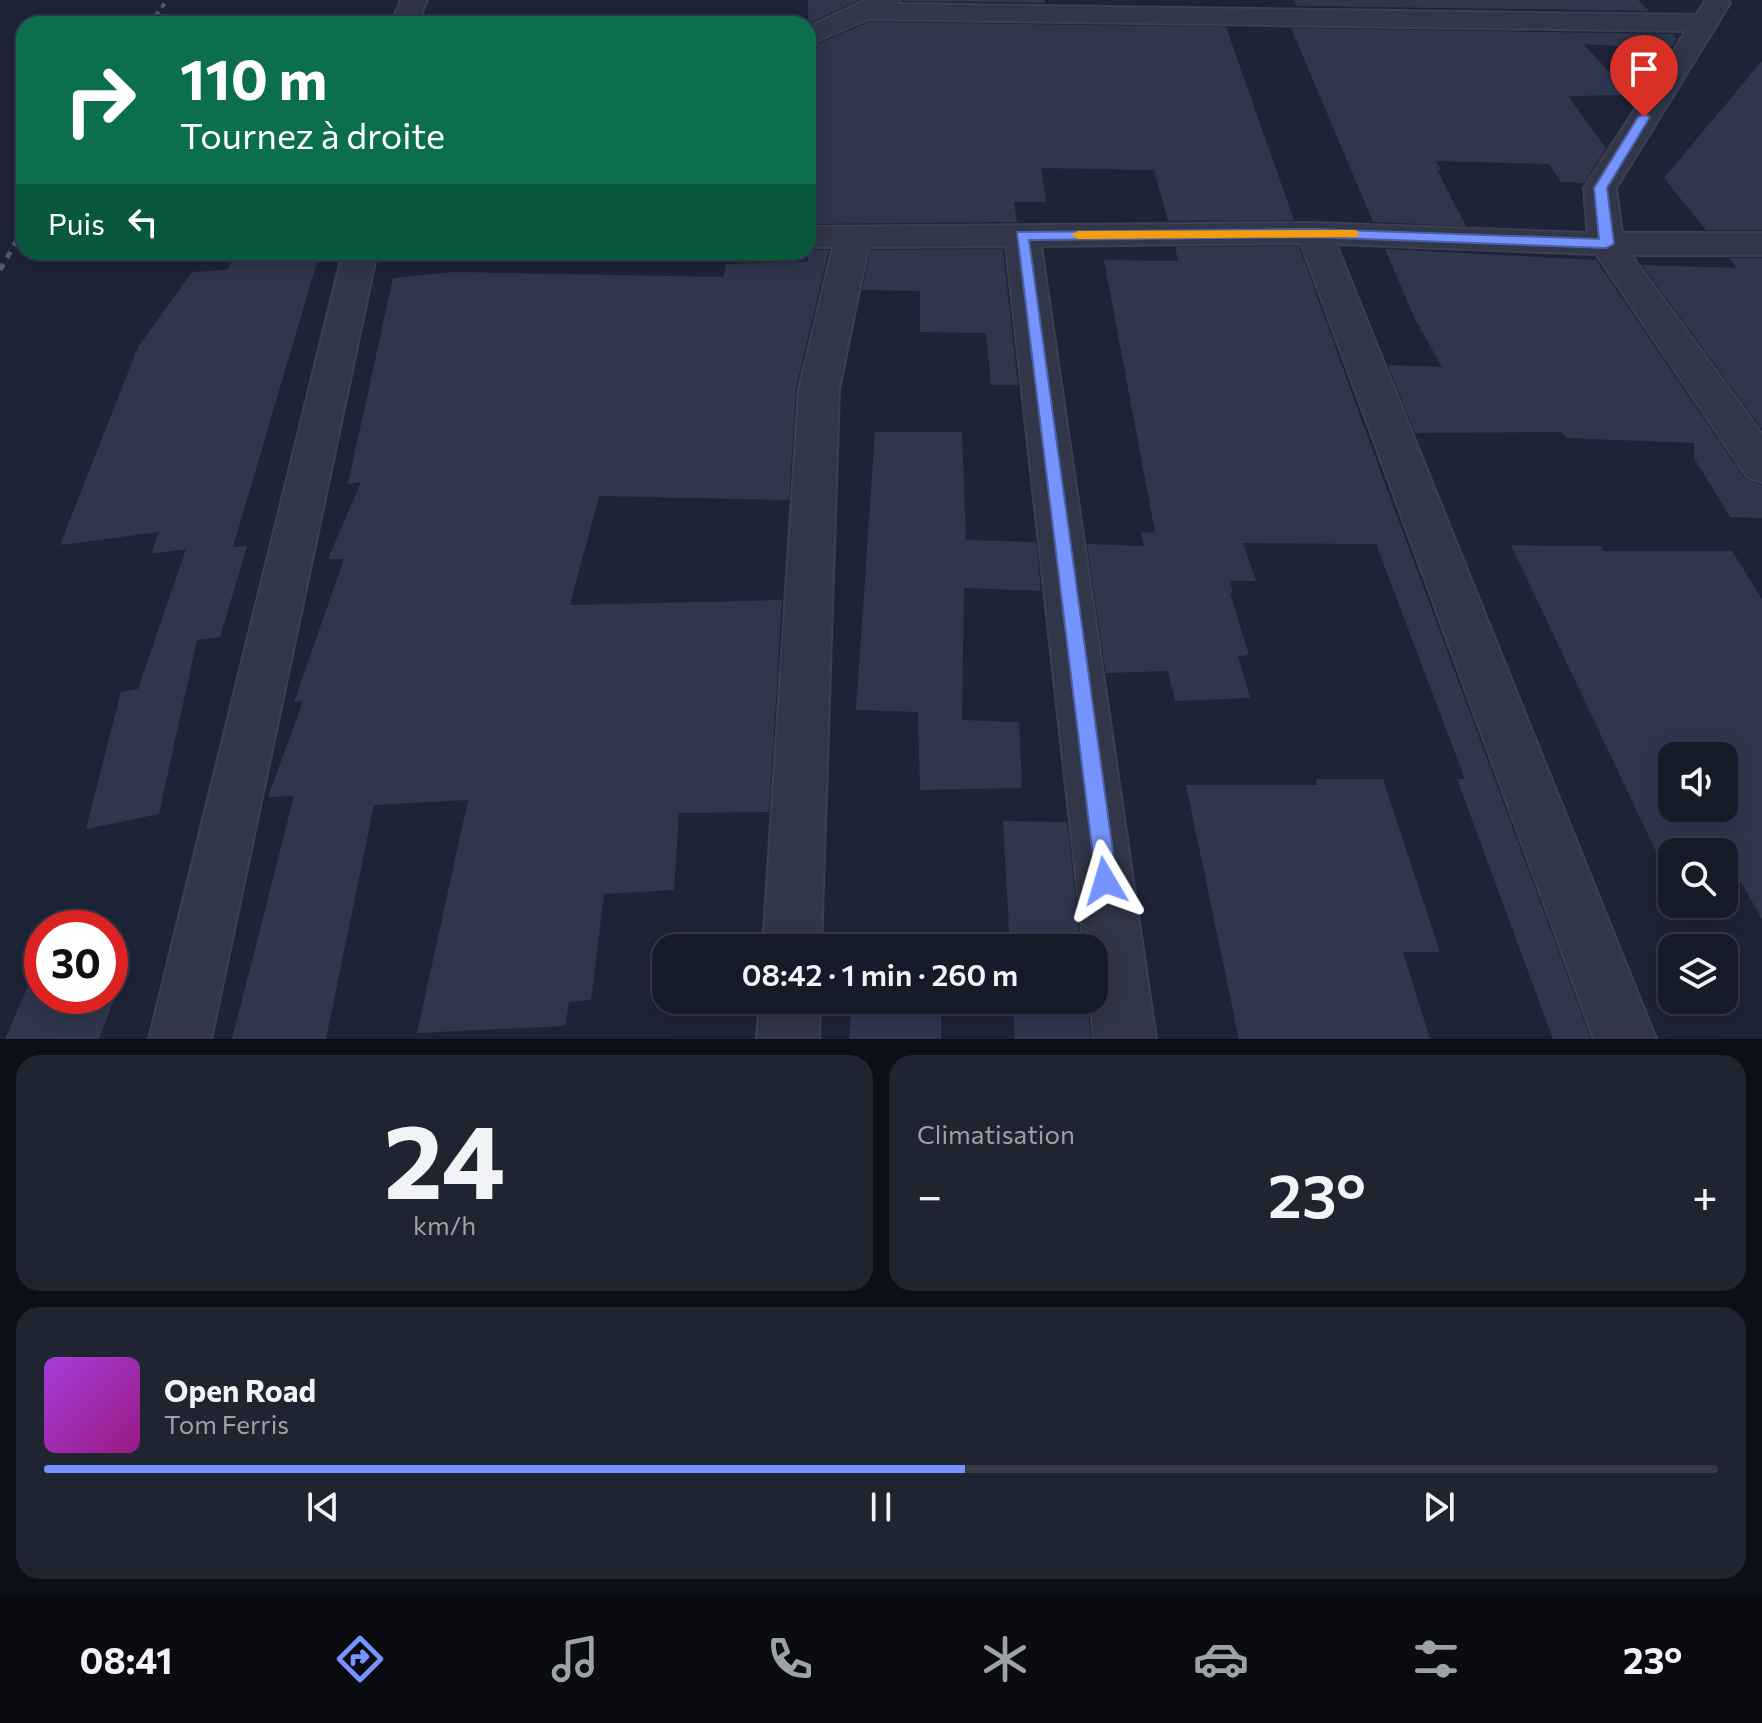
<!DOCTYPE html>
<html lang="fr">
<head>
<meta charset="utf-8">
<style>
  body { margin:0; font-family:Commissioner,sans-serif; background:#1f2431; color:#f1f3f6; height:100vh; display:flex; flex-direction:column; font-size:30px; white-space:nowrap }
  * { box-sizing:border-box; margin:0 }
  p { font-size:26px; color:#9ea1a8 }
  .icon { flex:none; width:44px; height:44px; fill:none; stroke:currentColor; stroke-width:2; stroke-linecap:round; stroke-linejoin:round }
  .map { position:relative; height:1039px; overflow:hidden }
  .details { display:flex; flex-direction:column; gap:16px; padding:16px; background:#0c0f17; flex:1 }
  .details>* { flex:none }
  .banner { position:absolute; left:16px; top:16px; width:800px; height:244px; border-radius:24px; box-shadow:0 4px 20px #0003,0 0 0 2px #353946; background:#0b6e4f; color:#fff; overflow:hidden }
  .buttons { position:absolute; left:1658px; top:742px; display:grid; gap:16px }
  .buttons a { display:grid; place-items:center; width:80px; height:80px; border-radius:16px; background:#161b29; box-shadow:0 4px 20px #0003,0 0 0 2px #353946; font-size:40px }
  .speed { position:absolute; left:24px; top:910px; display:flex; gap:16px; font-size:40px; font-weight:700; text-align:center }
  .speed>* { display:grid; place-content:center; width:104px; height:104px; border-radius:50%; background:#161b29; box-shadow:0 4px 20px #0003,0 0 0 2px #353946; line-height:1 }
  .speed .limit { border:12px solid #d22; background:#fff; color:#111 }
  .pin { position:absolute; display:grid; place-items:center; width:68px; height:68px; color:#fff; margin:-82px -34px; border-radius:50% 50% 50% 0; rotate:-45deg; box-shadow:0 0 8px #0007 }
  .pin .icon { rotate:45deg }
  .me { position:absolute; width:88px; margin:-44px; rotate:353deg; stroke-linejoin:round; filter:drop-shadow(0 0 6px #0008) }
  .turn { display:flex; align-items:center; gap:28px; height:168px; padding:0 32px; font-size:36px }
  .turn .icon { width:104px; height:104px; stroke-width:2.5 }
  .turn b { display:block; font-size:56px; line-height:68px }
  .then { display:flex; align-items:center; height:76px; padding:0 32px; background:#0003; gap:16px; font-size:30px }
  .big { font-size:60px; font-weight:600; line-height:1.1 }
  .details .tile { flex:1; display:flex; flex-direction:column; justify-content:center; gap:12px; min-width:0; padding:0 28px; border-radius:24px; background:#1f2431 }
  .details .dial { align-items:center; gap:0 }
  .dial b { font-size:104px; line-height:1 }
  .song { display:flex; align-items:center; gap:24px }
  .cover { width:96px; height:96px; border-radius:12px; background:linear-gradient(135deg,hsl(280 70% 55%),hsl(310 70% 35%)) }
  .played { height:8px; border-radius:4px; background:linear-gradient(90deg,#7694ff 55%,#353946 55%) }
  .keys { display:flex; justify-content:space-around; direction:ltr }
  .heat { display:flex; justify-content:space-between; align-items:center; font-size:44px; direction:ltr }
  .details .tiles { flex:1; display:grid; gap:16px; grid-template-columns:1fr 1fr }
  .tile:last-child { grid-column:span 2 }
  .trip { position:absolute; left:652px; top:934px; width:456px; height:80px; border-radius:24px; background:#161b29; box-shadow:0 4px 20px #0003,0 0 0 2px #353946; font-weight:600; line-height:80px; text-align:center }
  .tab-bar { display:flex; height:128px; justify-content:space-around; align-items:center; background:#090b10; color:#9ea1a8 }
  .tab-bar .icon { width:56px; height:56px }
  .tab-bar .selected { color:#7694ff }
  .tab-bar b { font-size:36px; color:#f1f3f6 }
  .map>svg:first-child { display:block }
  .building { fill:#2f374f; fill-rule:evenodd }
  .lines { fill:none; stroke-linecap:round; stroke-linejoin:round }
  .minor-casing { stroke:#3b4051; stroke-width:4 }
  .minor { fill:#313748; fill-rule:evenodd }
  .rail-far1 { stroke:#535a6f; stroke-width:4; stroke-dasharray:5 5; stroke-linecap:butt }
  .rail { stroke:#535a6f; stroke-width:5; stroke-dasharray:7 7; stroke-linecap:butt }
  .route { fill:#7694ff; stroke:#4d60a6; stroke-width:2 }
  .slow { fill:#f59e0b }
</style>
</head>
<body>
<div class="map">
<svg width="1762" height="1039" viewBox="0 0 1762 1039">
  <rect width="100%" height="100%" fill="#1e2437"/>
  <path class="building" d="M808,0H859L808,24Z
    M903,0H1045V3L903,1Z
    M1293,0H1638L1649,11L1297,6Z
    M869,22L1226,27L1294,220L1168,221L1154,170L1041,168L1046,202H1014L1017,222L808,224V48Z
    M1291,28L1672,34L1677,39L1670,49L1583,44L1631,95L1568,96L1606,148L1584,183L1561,182L1549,164L1436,161L1441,170H1437L1466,226L1373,222Z
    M1762,61V230H1706L1664,178Z
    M1299,246L1366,432L1591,1039H1553L1457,779H1465L1376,544L1243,543L1256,581H1230L1233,593H1230L1249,655L1238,656L1250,698L1175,701L1168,671L1106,673L1087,544L1144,546L1141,533L1155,532L1104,260L1178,261L1175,247Z
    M1003,249L1018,385H991L986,333L920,332V291L862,290L870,250Z
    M1385,249L1596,260L1745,479L1762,485V518L1730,517L1694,458V443L1566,438L1561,432L1415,433L1388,365L1442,367L1414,317Z
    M808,250H829L796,388L789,500L599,496L570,605L782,600L769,812L679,813L674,890L604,894L591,1000L569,1002L565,1026L417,1033L468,800L374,805L326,1039H232L294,796L268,797L303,701L294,702L344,559H328L361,482L348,484L393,278L452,272L723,277L726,264L808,262Z
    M235,252H320L233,547L247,546L220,637L197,640L159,814L86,829L121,692L138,689L186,549L151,554L159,532L60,545L138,347L192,272L228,270Z
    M1729,258H1762V429L1642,265L1737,268Z
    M875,432H962L966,540L1036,542L1041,591L964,588L962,720L1019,722L1022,788L920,790L918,712L856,710Z
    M1511,545L1601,546L1603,551H1732L1762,599V919L1729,861H1724V852H1672V860H1660ZM1672,756H1724V808H1672Z
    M1316,779H1383L1440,952H1403L1430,1039H1239L1186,785H1317Z
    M1003,821L1067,822L1081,948H1010Z
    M127,966L99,1039H5L34,972L42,971V996H110V967Z
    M852,1000H941V1039H849Z
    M1013,1000H1087L1091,1039H1015Z"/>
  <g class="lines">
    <g class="minor-casing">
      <path id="minor" d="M401,0H427L417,24H391Z
        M866,0H900L897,4L1696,15L1706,0H1728L1730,3L1616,188L1622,233H1762V255H1631L1762,434V482L1747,477L1596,254L1336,244L1656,1039H1594L1301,243L1041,246L1156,1039H1094L1090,1000H1094V948H1084L1006,246L868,247L839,389L821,948H763L799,389L833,247H808V227L1314,223L1588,233L1584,188L1686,31L868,19L808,45V27Z
        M343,252H377L211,1039H149Z
        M760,1000H820L819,1039H757Z"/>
    </g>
    <use href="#minor" class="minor"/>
    <path class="rail-far1" d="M150,24L167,0"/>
    <path class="rail" d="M0,270L24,228"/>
  </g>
  <path class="route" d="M1644,114L1650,117L1607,188L1614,244L1606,248L1314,237L1029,240L1117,881L1113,889L1105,892L1097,889L1017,232L1314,229L1599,239L1594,188L1638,117Z"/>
  <path class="slow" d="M1353,230L1358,231V237L1078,239L1071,235L1078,231Z"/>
</svg>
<div class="buttons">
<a><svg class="icon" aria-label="sound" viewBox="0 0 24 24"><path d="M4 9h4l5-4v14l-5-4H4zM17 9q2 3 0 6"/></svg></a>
<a><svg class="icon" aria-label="search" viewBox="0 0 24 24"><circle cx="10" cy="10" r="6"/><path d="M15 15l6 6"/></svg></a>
<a><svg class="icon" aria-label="layers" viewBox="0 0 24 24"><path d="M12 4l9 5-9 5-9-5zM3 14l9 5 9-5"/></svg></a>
</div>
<div class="speed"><div class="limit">30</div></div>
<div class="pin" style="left:1644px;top:117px;background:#d93025"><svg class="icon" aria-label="arrive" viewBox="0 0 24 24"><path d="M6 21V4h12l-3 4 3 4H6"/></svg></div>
<svg class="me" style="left:1105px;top:881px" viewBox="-20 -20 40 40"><path d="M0-17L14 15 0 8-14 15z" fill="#7694ff" stroke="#fff" stroke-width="4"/></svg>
<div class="trip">08:42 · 1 min · 260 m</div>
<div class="banner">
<div class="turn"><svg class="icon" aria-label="right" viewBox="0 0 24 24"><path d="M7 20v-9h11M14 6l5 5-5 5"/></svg><div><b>110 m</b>Tournez à droite</div></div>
<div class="then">Puis<svg class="icon" aria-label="left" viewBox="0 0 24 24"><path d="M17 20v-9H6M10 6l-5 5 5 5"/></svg></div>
</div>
</div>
<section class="details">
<div class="tiles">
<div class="tile dial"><b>24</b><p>km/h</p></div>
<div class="tile"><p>Climatisation</p>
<div class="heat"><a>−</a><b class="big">23°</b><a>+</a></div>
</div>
<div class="tile">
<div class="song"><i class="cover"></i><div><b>Open Road</b><p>Tom Ferris</p></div></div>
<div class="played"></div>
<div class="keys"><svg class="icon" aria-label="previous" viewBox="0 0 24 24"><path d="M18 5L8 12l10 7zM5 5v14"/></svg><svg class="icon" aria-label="pause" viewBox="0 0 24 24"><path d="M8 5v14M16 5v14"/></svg><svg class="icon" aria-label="next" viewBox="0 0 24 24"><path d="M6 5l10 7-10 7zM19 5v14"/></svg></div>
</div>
</div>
</section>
<nav class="tab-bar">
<b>08:41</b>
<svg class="icon selected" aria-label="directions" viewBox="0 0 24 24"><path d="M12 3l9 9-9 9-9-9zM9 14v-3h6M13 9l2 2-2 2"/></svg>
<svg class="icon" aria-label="music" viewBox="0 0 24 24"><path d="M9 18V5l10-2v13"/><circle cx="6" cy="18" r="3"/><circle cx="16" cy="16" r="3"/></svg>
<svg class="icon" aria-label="phone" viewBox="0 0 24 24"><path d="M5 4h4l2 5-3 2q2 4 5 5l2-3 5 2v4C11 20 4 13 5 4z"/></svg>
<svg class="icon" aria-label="climate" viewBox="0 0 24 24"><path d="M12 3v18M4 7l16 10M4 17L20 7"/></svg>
<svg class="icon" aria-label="car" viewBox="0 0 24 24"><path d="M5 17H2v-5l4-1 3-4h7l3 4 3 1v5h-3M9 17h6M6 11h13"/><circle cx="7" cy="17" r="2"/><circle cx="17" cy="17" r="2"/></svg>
<svg class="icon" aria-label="filters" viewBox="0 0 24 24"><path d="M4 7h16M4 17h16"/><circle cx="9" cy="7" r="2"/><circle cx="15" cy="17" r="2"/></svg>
<b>23°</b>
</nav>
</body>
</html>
